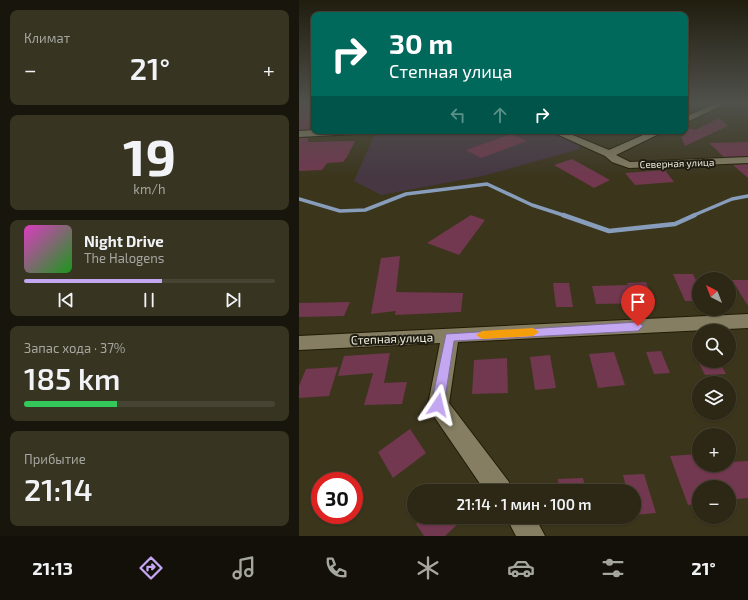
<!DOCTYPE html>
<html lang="ru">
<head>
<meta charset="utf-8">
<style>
  body { margin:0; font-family:"Exo 2",sans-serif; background:#383422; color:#f1f3f6; height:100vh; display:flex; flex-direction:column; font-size:15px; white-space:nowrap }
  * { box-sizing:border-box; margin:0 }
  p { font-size:13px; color:#a6a6a0 }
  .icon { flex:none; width:22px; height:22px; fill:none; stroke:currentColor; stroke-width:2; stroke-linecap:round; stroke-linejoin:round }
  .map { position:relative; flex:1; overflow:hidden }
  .details { display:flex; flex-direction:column; gap:10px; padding:10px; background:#18160c; width:299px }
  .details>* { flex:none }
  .top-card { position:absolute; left:12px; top:12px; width:377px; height:122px; border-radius:8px; box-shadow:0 1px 3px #0004,0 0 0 1px #484434; background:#00695c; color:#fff; overflow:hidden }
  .needle { width:26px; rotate:318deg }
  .fabs { position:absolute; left:393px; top:272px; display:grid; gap:8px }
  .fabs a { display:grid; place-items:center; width:44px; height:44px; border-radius:50%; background:#2c2815; box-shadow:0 1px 3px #0004,0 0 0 1px #484434; font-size:20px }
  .speed { position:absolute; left:12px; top:472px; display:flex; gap:8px; font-size:20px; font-weight:700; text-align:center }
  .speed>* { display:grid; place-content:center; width:52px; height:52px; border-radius:50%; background:#2c2815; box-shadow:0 1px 3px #0004,0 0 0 1px #484434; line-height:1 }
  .speed .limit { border:6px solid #d22; background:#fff; color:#111 }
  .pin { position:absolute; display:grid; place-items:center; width:34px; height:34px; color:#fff; margin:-41px -17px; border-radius:50% 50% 50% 0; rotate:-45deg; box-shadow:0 0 4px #0007 }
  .pin .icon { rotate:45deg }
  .me { position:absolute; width:44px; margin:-22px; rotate:10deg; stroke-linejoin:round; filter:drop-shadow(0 0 3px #0008) }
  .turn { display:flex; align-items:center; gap:14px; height:84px; padding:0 12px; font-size:18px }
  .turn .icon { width:52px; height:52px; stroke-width:2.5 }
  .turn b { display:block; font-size:28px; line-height:34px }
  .lanes { display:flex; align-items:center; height:38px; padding:0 12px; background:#0003; justify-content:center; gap:20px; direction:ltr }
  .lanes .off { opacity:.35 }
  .big { font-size:30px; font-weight:600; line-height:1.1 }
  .details .tile { flex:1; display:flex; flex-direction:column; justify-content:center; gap:6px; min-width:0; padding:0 14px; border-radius:8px; background:#383422 }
  .details .dial { align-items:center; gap:0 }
  .dial b { font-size:52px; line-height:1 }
  .song { display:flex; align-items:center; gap:12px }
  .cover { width:48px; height:48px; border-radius:6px; background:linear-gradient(135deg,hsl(310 70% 55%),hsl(120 70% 35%)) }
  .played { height:4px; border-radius:2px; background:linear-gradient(90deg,#c4a7f1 55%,#484434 55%) }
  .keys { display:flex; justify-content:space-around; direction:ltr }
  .heat { display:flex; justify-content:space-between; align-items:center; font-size:22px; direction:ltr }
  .charge { height:6px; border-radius:3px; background:linear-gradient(90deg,#34c759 37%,#484434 0) }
  .trip { position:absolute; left:108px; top:484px; width:234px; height:40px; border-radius:20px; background:#2c2815; box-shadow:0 1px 3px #0004,0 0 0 1px #484434; font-weight:600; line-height:40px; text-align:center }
  .tab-bar { display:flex; height:64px; justify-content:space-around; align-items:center; background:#121008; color:#a6a6a0 }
  .tab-bar .icon { width:28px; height:28px }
  .tab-bar .selected { color:#c4a7f1 }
  .tab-bar b { font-size:18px; color:#f1f3f6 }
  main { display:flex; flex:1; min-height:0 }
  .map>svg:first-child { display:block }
  .education { fill:#463743 }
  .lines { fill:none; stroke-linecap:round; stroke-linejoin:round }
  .stream-far1 { stroke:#879dbb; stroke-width:3.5 }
  .stream { stroke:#879dbb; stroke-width:4.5 }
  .building { fill:#71384f }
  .minor-casing { stroke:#221c04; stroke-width:2 }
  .minor { fill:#857e63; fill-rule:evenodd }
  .route { fill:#c4a7f1; stroke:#7f6d9d }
  .slow { fill:#f59e0b }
  .labels { text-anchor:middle; stroke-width:4; stroke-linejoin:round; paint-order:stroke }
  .far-street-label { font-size:10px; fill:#eeebdc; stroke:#1f1c12 }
  .street-label { font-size:12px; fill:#eeebdc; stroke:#1f1c12 }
</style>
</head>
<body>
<main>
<section class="details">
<div class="tile"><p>Климат</p>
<div class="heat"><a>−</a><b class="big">21°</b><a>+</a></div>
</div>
<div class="tile dial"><b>19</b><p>km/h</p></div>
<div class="tile">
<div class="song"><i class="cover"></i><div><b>Night Drive</b><p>The Halogens</p></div></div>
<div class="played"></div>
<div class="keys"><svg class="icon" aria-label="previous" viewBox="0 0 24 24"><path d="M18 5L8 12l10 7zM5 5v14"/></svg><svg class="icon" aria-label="pause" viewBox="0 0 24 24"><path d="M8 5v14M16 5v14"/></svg><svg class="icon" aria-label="next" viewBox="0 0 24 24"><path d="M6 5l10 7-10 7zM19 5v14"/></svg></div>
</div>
<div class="tile"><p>Запас хода · 37%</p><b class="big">185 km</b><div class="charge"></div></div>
<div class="tile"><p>Прибытие</p><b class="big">21:14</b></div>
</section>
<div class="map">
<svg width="449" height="536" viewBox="0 0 449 536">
  <rect width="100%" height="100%" fill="#3b351c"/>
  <path class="education" d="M77,131H247L279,144L281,149L184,176L82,195L55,181Z"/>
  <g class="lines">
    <path class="stream-far1" d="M0,199L41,211L66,210L107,194L188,184L233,205L267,216
      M393,216L433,199L449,196"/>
    <path class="stream" d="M264,215L310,231L376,224L396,215"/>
  </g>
  <path class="building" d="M0,102H15V119H11L10,129L0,130Z
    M420,118L429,126L386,146L382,137L386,135V127L396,130Z
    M212,134L228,141L182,158L167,150Z
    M0,138H9V142L56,141L48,157L44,162L28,163L23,170L0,171Z
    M449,142V156L425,157L410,143Z
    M273,159L311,180L295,188L255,165Z
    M449,164V178L434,165Z
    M366,170L375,182L336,185L326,173Z
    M172,215L186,220L160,255L128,243Z
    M101,256L97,292L164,293L162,312L96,315L97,311L72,314L82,258Z
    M374,274H394L400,287V301H386Z
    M433,280H449V306Z
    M347,282L355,303L297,304L293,286L329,285L328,283Z
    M254,283H270L274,307H257Z
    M51,302L45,316L0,317V303Z
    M362,351L371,373L355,374L347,352Z
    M315,352L326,385L299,388L290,354Z
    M91,353L85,383L108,382L103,404L65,405L74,373L39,376L45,356Z
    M251,355L257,388L236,390L231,357Z
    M208,358L209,393L173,394L175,360Z
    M399,361H420L427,374L406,375Z
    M39,367L30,396L0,398V386L7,369Z
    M111,429L127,453L94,478L79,452Z
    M400,454V465H430V462L449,461V498L430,500V487H400V503L389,505L371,456Z
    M345,474L357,513L335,515V491H328L324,475Z
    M284,478L287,491H260L259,479Z
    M125,517H166L146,536H125L117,524Z"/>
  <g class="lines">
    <g class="minor-casing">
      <path id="minor" d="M420,102H430L386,123V117Z
        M15,130V131H60L55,134L0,137V131Z
        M251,131H264L310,150L353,131H366L317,155L331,162L449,157V163L330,168L313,162L306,156Z
        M449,314V328L159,342L150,403L210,482L213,491H186L132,412L129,405L141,343L0,350V336Z
        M207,517H236L246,536H217Z"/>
    </g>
    <use href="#minor" class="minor"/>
  </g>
  <linearGradient id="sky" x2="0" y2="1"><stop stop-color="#201d0f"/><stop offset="0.58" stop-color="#4f514b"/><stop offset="1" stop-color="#4f514b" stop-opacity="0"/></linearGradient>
  <rect width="449" height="177" fill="url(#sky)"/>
  <path class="route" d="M339,322L344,326L339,331L155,341L145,405L143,409L139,411L134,409L132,405L147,334Z"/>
  <path class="slow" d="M234,328L240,332L234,336L183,339L177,335L183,331Z"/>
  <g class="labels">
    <g class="far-street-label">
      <text transform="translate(378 163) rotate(-2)" y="4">Северная улица</text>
    </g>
    <g class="street-label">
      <text transform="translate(93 339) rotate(-2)" y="4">Степная улица</text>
    </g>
  </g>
</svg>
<div class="fabs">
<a><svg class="needle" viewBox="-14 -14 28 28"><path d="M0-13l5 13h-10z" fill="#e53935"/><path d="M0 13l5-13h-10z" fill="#a6a6a0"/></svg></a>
<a><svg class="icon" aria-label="search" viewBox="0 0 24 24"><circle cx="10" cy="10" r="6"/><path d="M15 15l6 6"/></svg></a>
<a><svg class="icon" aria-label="layers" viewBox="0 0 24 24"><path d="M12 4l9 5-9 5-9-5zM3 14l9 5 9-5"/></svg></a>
<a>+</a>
<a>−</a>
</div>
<div class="speed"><div class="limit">30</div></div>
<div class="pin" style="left:339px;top:326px;background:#d93025"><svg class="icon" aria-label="arrive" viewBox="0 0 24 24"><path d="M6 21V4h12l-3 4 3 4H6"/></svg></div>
<svg class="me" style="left:139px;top:405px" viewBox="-20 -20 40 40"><path d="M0-17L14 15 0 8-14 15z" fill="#c4a7f1" stroke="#fff" stroke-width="4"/></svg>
<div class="trip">21:14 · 1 мин · 100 m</div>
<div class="top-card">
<div class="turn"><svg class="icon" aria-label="right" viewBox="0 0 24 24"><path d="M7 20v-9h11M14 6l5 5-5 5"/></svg><div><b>30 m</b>Степная улица</div></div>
<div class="lanes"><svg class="icon off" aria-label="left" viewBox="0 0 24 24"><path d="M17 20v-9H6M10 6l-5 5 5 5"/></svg><svg class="icon off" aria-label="ahead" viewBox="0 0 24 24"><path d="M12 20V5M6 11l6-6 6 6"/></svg><svg class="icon" aria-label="right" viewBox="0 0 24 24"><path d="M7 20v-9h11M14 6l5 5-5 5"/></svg></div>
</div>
</div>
</main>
<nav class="tab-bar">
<b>21:13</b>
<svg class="icon selected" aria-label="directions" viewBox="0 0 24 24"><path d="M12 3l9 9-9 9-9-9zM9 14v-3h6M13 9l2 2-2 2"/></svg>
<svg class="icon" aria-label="music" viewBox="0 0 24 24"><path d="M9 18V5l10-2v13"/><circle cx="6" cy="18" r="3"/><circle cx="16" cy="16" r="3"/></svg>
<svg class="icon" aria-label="phone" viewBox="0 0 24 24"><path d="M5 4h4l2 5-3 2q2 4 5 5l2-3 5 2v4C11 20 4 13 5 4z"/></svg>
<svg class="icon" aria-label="climate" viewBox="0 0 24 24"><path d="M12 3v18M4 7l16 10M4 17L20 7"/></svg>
<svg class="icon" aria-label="car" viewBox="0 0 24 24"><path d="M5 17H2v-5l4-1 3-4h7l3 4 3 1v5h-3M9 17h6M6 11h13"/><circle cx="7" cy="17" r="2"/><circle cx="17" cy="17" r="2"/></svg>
<svg class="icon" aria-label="filters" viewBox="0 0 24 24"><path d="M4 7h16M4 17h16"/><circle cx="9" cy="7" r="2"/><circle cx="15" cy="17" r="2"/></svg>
<b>21°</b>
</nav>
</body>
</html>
